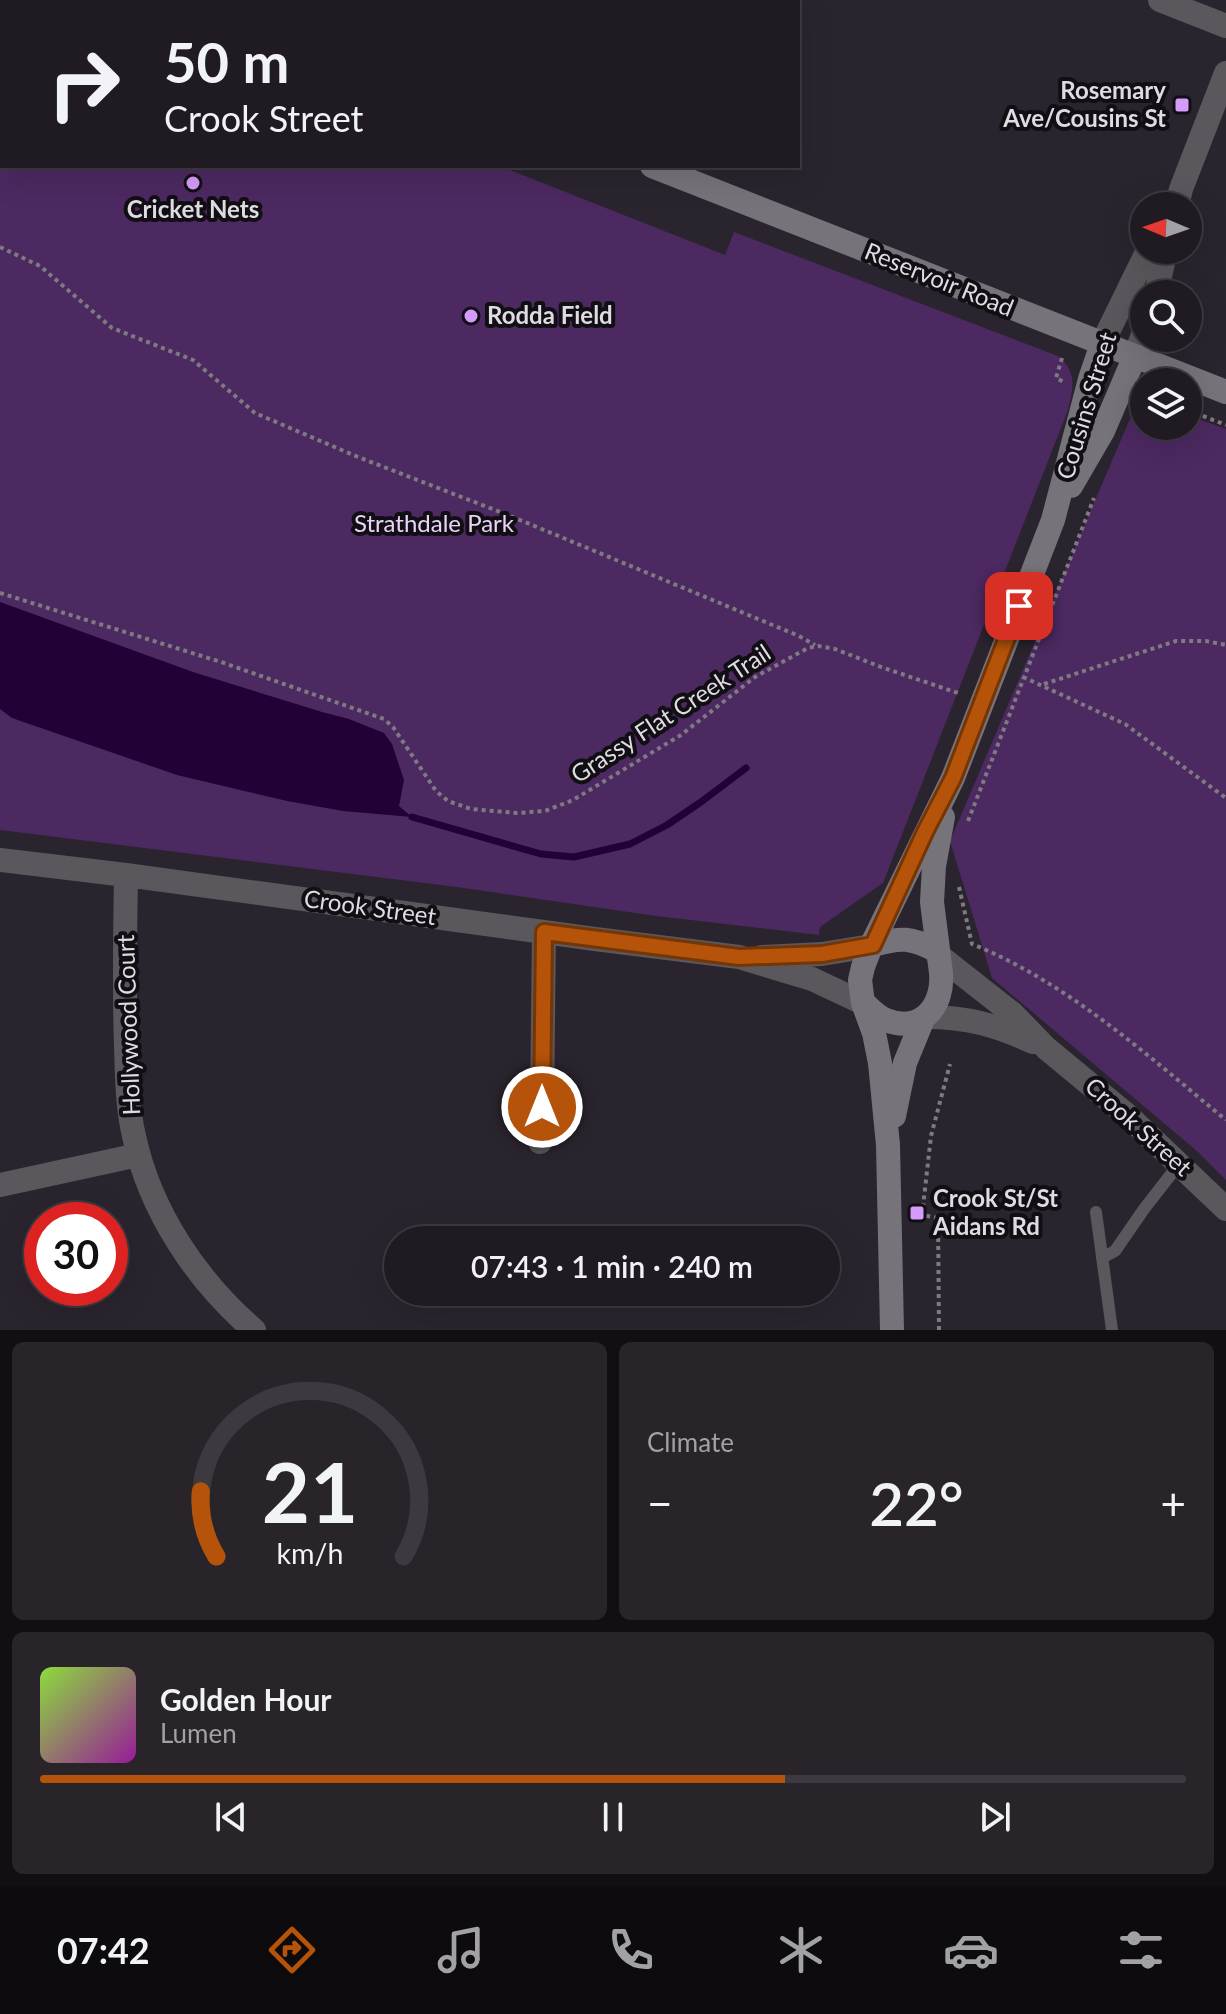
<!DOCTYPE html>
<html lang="en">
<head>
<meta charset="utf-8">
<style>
  body { margin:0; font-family:Lato,sans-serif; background:#28242a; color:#f1f3f6; height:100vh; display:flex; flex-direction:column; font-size:30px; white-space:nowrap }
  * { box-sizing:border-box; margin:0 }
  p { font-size:26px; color:#a2a1a5 }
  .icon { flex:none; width:44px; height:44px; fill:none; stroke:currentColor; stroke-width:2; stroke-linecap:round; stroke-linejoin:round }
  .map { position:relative; height:1330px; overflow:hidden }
  .side { display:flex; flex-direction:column; gap:12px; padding:12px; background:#120f13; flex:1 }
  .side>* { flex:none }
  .guide { position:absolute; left:0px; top:0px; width:800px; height:168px; box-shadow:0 8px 32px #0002,0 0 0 2px #3d3940; background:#201b22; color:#f1f3f6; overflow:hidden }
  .needle { width:52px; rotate:272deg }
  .buttons { position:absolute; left:1130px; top:192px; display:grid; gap:16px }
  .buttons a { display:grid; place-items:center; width:72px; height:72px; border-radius:50%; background:#201b22; box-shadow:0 8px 32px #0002,0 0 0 2px #3d3940; font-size:40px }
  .speed { position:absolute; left:24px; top:1202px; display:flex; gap:16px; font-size:40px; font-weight:700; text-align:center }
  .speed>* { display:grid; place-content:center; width:104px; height:104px; border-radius:50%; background:#201b22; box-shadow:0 8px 32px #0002,0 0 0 2px #3d3940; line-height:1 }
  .speed .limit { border:12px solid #d22; background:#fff; color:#111 }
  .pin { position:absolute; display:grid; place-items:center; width:68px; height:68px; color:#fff; margin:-34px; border-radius:16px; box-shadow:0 4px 12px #0006 }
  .me { position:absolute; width:88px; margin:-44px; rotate:0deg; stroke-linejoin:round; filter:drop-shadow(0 0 6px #0008) }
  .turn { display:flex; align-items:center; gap:28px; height:168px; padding:0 32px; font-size:36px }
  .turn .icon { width:104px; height:104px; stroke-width:2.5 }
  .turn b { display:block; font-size:56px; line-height:68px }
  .big { font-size:60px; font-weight:600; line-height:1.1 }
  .side .tile { flex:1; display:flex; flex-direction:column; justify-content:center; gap:12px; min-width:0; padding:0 28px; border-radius:12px; background:#28242a }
  .side .dial { align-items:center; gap:0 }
  .dial svg { height:208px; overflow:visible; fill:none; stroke:#3d3940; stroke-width:7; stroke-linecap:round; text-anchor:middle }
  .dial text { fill:#f1f3f6; stroke:none }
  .song { display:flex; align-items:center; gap:24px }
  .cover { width:96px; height:96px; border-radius:12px; background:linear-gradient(135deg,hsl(90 70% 55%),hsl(300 70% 35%)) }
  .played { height:8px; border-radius:4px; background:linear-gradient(90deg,#b45309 65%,#3d3940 65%) }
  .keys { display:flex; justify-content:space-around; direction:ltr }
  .heat { display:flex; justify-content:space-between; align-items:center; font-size:44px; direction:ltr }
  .side .tiles { flex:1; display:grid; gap:12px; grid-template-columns:1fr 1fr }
  .tile:last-child { grid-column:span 2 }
  .trip { position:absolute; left:384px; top:1226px; width:456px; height:80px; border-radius:40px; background:#201b22; box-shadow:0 8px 32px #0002,0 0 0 2px #3d3940; font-weight:600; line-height:80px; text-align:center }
  .tab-bar { display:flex; height:128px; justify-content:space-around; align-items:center; background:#0d0b0e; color:#a2a1a5 }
  .tab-bar .icon { width:56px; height:56px }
  .tab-bar .current { color:#b45309 }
  .tab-bar b { font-size:36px; color:#f1f3f6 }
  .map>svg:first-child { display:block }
  .green { fill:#4c2961 }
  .water { fill:#230035 }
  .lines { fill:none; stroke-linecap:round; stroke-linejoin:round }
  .stream { stroke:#230035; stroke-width:7 }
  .path { stroke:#7f7a82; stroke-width:4; stroke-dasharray:4 4; stroke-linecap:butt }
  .lane { stroke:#5a585c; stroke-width:12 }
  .street { stroke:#5a585c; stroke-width:24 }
  .secondary { stroke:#77737a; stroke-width:24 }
  .route-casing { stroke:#753606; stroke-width:20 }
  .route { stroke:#b45309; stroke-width:14 }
  .poi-dot { fill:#d59bfb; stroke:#110f13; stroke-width:3 }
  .labels { text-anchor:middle; stroke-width:8; stroke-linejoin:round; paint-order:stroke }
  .poi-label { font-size:24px; font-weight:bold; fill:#dfdbe2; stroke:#110f13; text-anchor:start }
  .street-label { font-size:24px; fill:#dfdbe2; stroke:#110f13 }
  .park-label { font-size:24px; fill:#e9d4f9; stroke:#110f13 }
</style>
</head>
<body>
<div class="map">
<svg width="1226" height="1330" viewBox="0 0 1226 1330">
  <rect width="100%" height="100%" fill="#2a242e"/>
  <path class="green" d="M0,0H80L85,2H2V166H500L725,255L734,232L1058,356C1078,373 1073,387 1068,410L883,883L820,927L819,935L656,916L457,887L0,830Z
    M1144,407V426H1188V415L1226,429V1180L1198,1152L992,978L950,841L1129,421L1133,415Z"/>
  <path class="water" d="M0,602L193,672L322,712L349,719L384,733L392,744L404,780L399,806L412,817L343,811L287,801L177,775L12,718L0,709Z"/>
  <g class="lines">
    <path class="stream" d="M412,817L541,854L574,857L630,844L667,825L701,802L746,768"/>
    <path class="path" d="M0,247L40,266L112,328L193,360L255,413L358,457L508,515L799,636L815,645
      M1062,358L1056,378L1064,382
      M1188,410L1226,425
      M0,593L221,662L384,719L393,727L436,791L448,801L471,809L517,813L545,811L573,800L681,735L755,677L808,648L818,646L835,649L881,667L961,694
      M1023,677L1125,724L1226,798
      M1044,684L1176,641H1206L1226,645
      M968,821L1094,498
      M959,887L972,944C1068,983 1147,1055 1226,1120
      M939,1330L938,1218L922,1215L931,1136L950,1064"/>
    <path class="lane" d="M1096,1212L1112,1330
      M1102,1258L1115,1251L1144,1209L1179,1164"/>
    <path class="street" d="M1160,0L1226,26
      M1177,206L1181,189L1226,73
      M1156,294L1166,250
      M1102,344L1148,250
      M1135,356L1144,332
      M0,860L126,875L595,939L739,957L812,979L863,1003
      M126,875C125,932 124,989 126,1046C127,1076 127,1107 134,1136C150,1211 196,1280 254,1330
      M938,955L1013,1014L1046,1048L1127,1115L1226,1209
      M762,957L822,954L871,946
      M926,1017C967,1017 996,1025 1033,1042
      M540,1142L542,1107L544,932
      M0,1185L138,1155"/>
    <path class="secondary" d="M232,0L237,2
      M652,166L1226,392
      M1071,486L1103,431L1135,356
      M873,945C901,937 911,937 937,951
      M866,1005C872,1011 878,1017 886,1020C921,1034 944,1006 941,973L932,902L934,866L943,817
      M894,1116L905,1063L923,1019
      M892,1330L888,1145L880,1063L874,1033L863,1003L860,980L863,967L871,946L953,778L1053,520L1090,379L1102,344"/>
  </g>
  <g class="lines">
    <g class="route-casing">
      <path id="route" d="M542,1107L544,932L739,957L822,954L873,945L925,832L953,778L1019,606"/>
    </g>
    <use href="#route" class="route"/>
  </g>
  <g class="poi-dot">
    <rect x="1174" y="97" width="16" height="16" rx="4"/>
    <circle cx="193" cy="183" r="8"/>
    <circle cx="471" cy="316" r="8"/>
    <rect x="909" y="1205" width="16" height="16" rx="4"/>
  </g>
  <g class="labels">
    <g class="poi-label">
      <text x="1166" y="99" text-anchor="end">Rosemary<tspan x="1166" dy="28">Ave/Cousins St</tspan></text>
      <text x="193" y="218" text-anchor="middle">Cricket Nets</text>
      <text x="487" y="324">Rodda Field</text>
      <text x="933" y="1207">Crook St/St<tspan x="933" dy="28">Aidans Rd</tspan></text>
    </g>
    <g class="street-label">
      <text transform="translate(939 280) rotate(22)" y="8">Reservoir Road</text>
      <text transform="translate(1087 406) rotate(-73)" y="8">Cousins Street</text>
      <text transform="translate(671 714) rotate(-33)" y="8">Grassy Flat Creek Trail</text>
      <text transform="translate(370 908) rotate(8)" y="8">Crook Street</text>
      <text transform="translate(129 1025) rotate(-92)" y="8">Hollywood Court</text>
      <text transform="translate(1138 1127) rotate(42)" y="8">Crook Street</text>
    </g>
    <g class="park-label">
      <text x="434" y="532">Strathdale Park</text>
    </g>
  </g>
</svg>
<div class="buttons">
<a><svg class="needle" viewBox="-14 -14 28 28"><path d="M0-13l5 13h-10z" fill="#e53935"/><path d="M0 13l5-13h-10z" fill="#a2a1a5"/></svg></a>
<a><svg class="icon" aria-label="search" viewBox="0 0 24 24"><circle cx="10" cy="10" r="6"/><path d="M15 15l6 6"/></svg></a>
<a><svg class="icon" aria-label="layers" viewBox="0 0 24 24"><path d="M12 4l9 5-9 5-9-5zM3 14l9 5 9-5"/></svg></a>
</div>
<div class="speed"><div class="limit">30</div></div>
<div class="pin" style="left:1019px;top:606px;background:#d93025"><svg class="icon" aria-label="arrive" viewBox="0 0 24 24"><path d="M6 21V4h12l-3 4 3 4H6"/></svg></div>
<svg class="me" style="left:542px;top:1107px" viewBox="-20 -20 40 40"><circle r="17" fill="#b45309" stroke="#fff" stroke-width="3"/><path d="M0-11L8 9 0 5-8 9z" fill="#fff"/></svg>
<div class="trip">07:43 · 1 min · 240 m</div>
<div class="guide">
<div class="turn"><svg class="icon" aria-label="right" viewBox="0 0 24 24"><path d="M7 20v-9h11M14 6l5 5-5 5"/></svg><div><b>50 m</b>Crook Street</div></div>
</div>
</div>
<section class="side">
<div class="tiles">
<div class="tile dial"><svg viewBox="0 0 100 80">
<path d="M14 69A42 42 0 1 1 86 69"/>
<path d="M14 69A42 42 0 0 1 8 44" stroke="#b45309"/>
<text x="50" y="56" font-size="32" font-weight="700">21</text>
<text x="50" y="72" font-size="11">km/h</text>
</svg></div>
<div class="tile"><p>Climate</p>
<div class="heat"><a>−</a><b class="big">22°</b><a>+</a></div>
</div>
<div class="tile">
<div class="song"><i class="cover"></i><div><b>Golden Hour</b><p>Lumen</p></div></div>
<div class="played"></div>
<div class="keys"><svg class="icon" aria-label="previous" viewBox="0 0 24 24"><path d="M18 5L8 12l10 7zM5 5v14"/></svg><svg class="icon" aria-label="pause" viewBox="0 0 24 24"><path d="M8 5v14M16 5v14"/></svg><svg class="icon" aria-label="next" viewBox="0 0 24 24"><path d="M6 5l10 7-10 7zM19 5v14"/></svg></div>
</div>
</div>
</section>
<nav class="tab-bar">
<b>07:42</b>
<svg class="icon current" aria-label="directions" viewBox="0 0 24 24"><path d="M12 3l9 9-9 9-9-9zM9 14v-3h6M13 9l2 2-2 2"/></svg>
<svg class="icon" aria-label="music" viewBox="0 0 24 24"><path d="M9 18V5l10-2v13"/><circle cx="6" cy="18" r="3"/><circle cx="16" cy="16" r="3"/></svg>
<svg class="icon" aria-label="phone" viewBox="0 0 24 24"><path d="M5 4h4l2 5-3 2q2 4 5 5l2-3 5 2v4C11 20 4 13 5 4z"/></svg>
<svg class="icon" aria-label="climate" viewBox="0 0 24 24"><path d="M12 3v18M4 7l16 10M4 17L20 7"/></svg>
<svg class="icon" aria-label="car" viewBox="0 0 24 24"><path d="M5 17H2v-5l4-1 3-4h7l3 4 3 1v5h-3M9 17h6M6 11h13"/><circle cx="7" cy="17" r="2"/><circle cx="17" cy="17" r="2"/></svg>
<svg class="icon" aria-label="filters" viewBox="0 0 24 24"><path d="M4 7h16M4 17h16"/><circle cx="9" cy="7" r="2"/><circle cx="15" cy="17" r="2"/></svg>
</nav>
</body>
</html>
